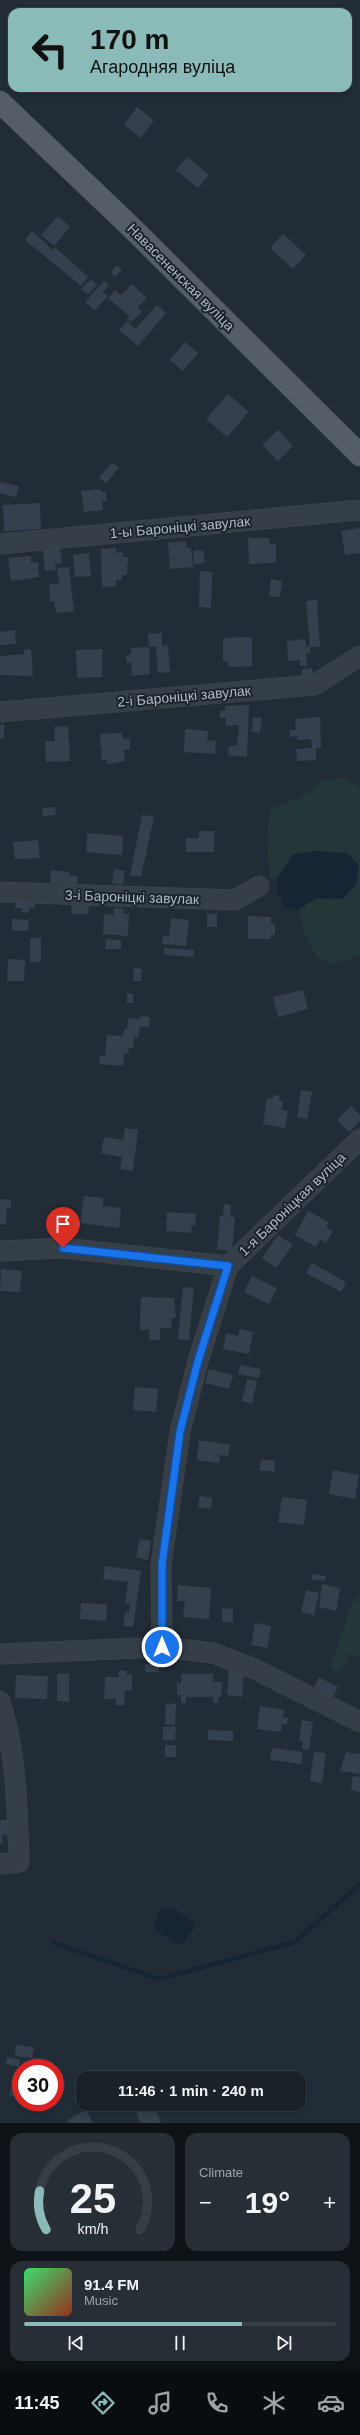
<!DOCTYPE html>
<html lang="en">
<head>
<meta charset="utf-8">
<style>
  body { margin:0; font-family:Arial,sans-serif; background:#272e35; color:#f1f3f6; height:100vh; display:flex; flex-direction:column; font-size:15px; white-space:nowrap }
  * { box-sizing:border-box; margin:0 }
  p { font-size:13px; color:#9fa3a8 }
  .icon { flex:none; width:22px; height:22px; fill:none; stroke:currentColor; stroke-width:2; stroke-linecap:round; stroke-linejoin:round }
  .map { position:relative; height:2123px; overflow:hidden }
  .panel { display:flex; flex-direction:column; gap:10px; padding:10px; background:#0e1217; flex:1 }
  .panel>* { flex:none }
  .hud { position:absolute; left:8px; top:8px; width:344px; height:84px; border-radius:12px; box-shadow:0 2px 6px #0003,0 0 0 1px #383e46; background:#8bbbb9; color:#111; overflow:hidden }
  .speed { position:absolute; left:12px; top:2059px; display:flex; gap:8px; font-size:20px; font-weight:700; text-align:center }
  .speed>* { display:grid; place-content:center; width:52px; height:52px; border-radius:50%; background:#1a2129; box-shadow:0 2px 6px #0003,0 0 0 1px #383e46; line-height:1 }
  .speed .limit { border:6px solid #d22; background:#fff; color:#111 }
  .pin { position:absolute; display:grid; place-items:center; width:34px; height:34px; color:#fff; margin:-41px -17px; border-radius:50% 50% 50% 0; rotate:-45deg; box-shadow:0 0 4px #0007 }
  .pin .icon { rotate:45deg }
  .me { position:absolute; width:44px; margin:-22px; rotate:0deg; stroke-linejoin:round; filter:drop-shadow(0 0 3px #0008) }
  .turn { display:flex; align-items:center; gap:14px; height:84px; padding:0 16px; font-size:18px }
  .turn .icon { width:52px; height:52px; stroke-width:2.5 }
  .turn b { display:block; font-size:28px; line-height:34px }
  .big { font-size:30px; font-weight:700; line-height:1.1 }
  .panel .card { flex:1; display:flex; flex-direction:column; justify-content:center; gap:6px; min-width:0; padding:0 14px; border-radius:12px; background:#272e35 }
  .panel .dial { align-items:center; gap:0 }
  .dial svg { height:104px; overflow:visible; fill:none; stroke:#383e46; stroke-width:7; stroke-linecap:round; text-anchor:middle }
  .dial text { fill:#f1f3f6; stroke:none }
  .song { display:flex; align-items:center; gap:12px }
  .cover { width:48px; height:48px; border-radius:6px; background:linear-gradient(135deg,hsl(140 70% 55%),hsl(10 70% 35%)) }
  .played { height:4px; border-radius:2px; background:linear-gradient(90deg,#8bbbb9 70%,#383e46 70%) }
  .keys { display:flex; justify-content:space-around; direction:ltr }
  .heat { display:flex; justify-content:space-between; align-items:center; font-size:22px; direction:ltr }
  .panel .tiles { flex:1; display:grid; gap:10px; grid-template-columns:1fr 1fr }
  .card:last-child { grid-column:span 2 }
  .trip { position:absolute; left:76px; top:2071px; width:230px; height:40px; border-radius:12px; background:#1a2129; box-shadow:0 2px 6px #0003,0 0 0 1px #383e46; font-weight:700; line-height:40px; text-align:center }
  .tabs { display:flex; height:64px; justify-content:space-around; align-items:center; background:#0a0d10; color:#9fa3a8 }
  .tabs .icon { width:28px; height:28px }
  .tabs .on { color:#8bbbb9 }
  .tabs b { font-size:18px; color:#f1f3f6 }
  .map>svg:first-child { display:block }
  .green { fill:#243738 }
  .water { fill:#172433 }
  .lines { fill:none; stroke-linecap:round; stroke-linejoin:round }
  .stream { stroke:#172433; stroke-width:4.5 }
  .building { fill:#35404e }
  .minor-casing { stroke:#3f4751; stroke-width:21 }
  .major-casing { stroke:#3f4751; stroke-width:23 }
  .minor { stroke:#363e47; stroke-width:20 }
  .major { stroke:#545d68; stroke-width:22 }
  .route-casing { stroke:#114b97; stroke-width:10 }
  .route { stroke:#1a73e8; stroke-width:7 }
  .labels { text-anchor:middle; stroke-width:4; stroke-linejoin:round; paint-order:stroke }
  .street-label { font-size:14px; fill:#b1b9c4; stroke:#1b232c }
</style>
</head>
<body>
<div class="map">
<svg width="360" height="2123" viewBox="0 0 360 2123">
  <rect width="100%" height="100%" fill="#222c37"/>
  <path class="green" d="M344,777L360,788V954L333,966L317,957L307,940L298,910L316,898L342,899L294,854L278,877L271,879C267,863 265,820 273,806L299,799L322,781Z
    M360,1596V1658L351,1653L339,1673L330,1668L352,1603Z"/>
  <path class="water" d="M316,851L347,853L359,865L356,885L342,899L316,898L298,910L285,907C270,881 278,877 294,854Z
    M162,1907C174,1908 188,1916 195,1926L183,1943L178,1945L156,1930L154,1923Z"/>
  <g class="lines">
    <path class="stream" d="M54,1943L159,1979L295,1942L360,1884"/>
  </g>
  <path class="building" d="M137,107L154,120L141,138L124,125Z
    M187,157L209,175L198,188L176,170Z
    M58,216L70,227L54,246L41,235Z
    M32,231L53,250L55,247L88,277L81,286L25,240Z
    M283,234L306,255L293,269L270,248Z
    M117,265L122,270L115,277L110,272Z
    M91,279L97,285L88,295L81,289Z
    M104,281L109,285L103,292L108,296L95,310L85,302Z
    M132,284L147,298L138,307L142,312L131,322L127,318L129,316L108,298L115,290L121,295Z
    M157,305L166,313L138,346L119,330L127,321L135,329Z
    M185,342L198,353L183,371L170,360Z
    M228,394L249,412L227,437L206,419Z
    M278,430L293,446L278,461L262,445Z
    M112,462L119,468L106,483L99,478Z
    M0,482L19,486L16,497L0,493Z
    M101,489V492H106L107,501H102L103,510L84,512L81,491Z
    M40,503L41,529L4,531L3,505Z
    M360,528V553L345,555L341,531Z
    M248,538H269L270,544H276V563L249,564Z
    M186,541L187,548H191L193,567L170,569L168,543Z
    M60,548L62,563L55,564L56,570L45,571L43,549Z
    M116,548V553L123,552V557H128L127,575H122V580H116V586L102,587L101,549Z
    M203,550L205,563L194,564L193,551Z
    M89,553L91,576L75,577L73,555Z
    M31,556V563L38,562L39,577L11,581L8,558Z
    M69,567L74,611L56,613L54,601L50,602L49,584L59,583L57,568Z
    M200,571L212,572L211,608L199,607Z
    M271,579L282,581L280,597L269,596Z
    M317,600L320,647H310L306,601Z
    M15,630L16,644L0,645V632Z
    M162,633V646L168,645L170,672L158,673L156,646L149,647L150,674L132,676L131,662L127,663L126,655L131,654V648L149,647L148,634Z
    M252,637V666L228,667V661H223V638Z
    M305,639L306,647L310,646V653H306L307,666H300V660L288,661L287,641Z
    M31,649L33,676L0,675V656L24,654V650Z
    M102,649V677L77,678L76,650Z
    M312,668L313,676H302V669Z
    M249,705L247,757L228,755L229,746H237L239,725L226,726V718H220V711H225V706Z
    M253,717L262,718L260,733L252,732Z
    M320,717L321,748H316V760L297,761L296,749L312,748L311,739L297,740V736L290,737V730H296L295,719Z
    M4,724V739L0,738V725Z
    M68,726L70,761L46,762L45,741H55L54,727Z
    M185,729L208,731L207,740L216,741L215,754L184,752Z
    M122,733L123,739H130V750H124L125,761L107,764V760H102L100,734Z
    M55,807L56,815L43,816L42,808Z
    M142,815L154,817L141,877L130,875Z
    M199,831H214V852H186V838H199Z
    M87,833L123,836L122,855L86,852Z
    M38,840L40,858L15,859L13,842Z
    M114,869L125,871L123,885L112,883Z
    M51,870L69,872V875L78,876L77,885L50,883Z
    M16,898L35,899V908H29V913L21,912L22,908H15Z
    M72,899L98,900V906H89L88,914H71Z
    M114,908L124,909L123,914H129L128,936L103,934L104,914L114,915Z
    M207,914H217V927H207Z
    M248,916L271,917V924H275V935H271L270,939H248Z
    M171,918L189,920L186,946L162,944L163,936L169,937Z
    M12,919L29,920L28,931H12Z
    M30,938H41V962H30Z
    M106,939L121,940V949H105Z
    M164,948L194,950V957L164,955Z
    M8,959L25,960L24,981H7Z
    M134,968L142,969L141,981H133Z
    M303,990L308,1009L278,1017L273,997Z
    M127,993L133,994V1003H127Z
    M140,1016L150,1017L149,1027H140L138,1038L134,1037L133,1048H129L128,1054H124L123,1066L99,1064L100,1056H105L107,1035L123,1036L124,1029H127L128,1018L140,1019Z
    M301,1090L312,1092L307,1119L297,1117Z
    M273,1095L280,1096L279,1101H283L282,1110L288,1111L285,1128L263,1124L267,1098L273,1099Z
    M351,1106L360,1115V1121L349,1132L337,1120Z
    M125,1128L138,1130L133,1171L120,1169L122,1157L101,1153L104,1137L123,1140Z
    M84,1196L103,1198V1206L121,1208L119,1228L80,1223Z
    M0,1199L11,1200V1208H7L6,1225L0,1224Z
    M224,1204L231,1205L230,1217H235L232,1251L217,1250L220,1216H223Z
    M308,1211L329,1222L326,1227L333,1231L326,1243L320,1239L316,1247L295,1235Z
    M167,1212L196,1214L195,1225H192L191,1233L166,1231Z
    M278,1235L293,1245L276,1268L262,1258Z
    M312,1263L346,1282L341,1292L306,1273Z
    M1,1269L22,1271L20,1292L0,1291Z
    M252,1276L277,1288L269,1304L244,1292Z
    M183,1287L194,1288L189,1340L178,1339Z
    M141,1297L174,1298L176,1318H172L171,1329L160,1328V1340H149V1330H140Z
    M240,1329L253,1332L249,1354L223,1349L226,1333L238,1336Z
    M240,1365L261,1369L259,1378L238,1374Z
    M209,1369L233,1375L229,1389L205,1383Z
    M247,1379L257,1381L252,1404L242,1401Z
    M135,1387L158,1389L156,1412L133,1410Z
    M199,1440L230,1445L228,1456L220,1455L219,1463L197,1460Z
    M261,1459L275,1461L274,1472L259,1470Z
    M333,1470L359,1475L355,1499L329,1494Z
    M200,1496L212,1498L211,1509L198,1507Z
    M282,1497L307,1500L304,1525L278,1522Z
    M140,1539L151,1541L148,1560L136,1557Z
    M105,1566L141,1571L133,1627L123,1626L125,1612H129L130,1604L125,1603L128,1582L103,1579Z
    M312,1574L326,1576L325,1581L311,1579Z
    M322,1584L340,1588L336,1611L319,1607Z
    M178,1585L211,1588L209,1619L183,1617L185,1601H177Z
    M306,1590L319,1593L314,1615L301,1612Z
    M81,1603L107,1604L106,1621L80,1619Z
    M222,1608L233,1609V1622H222Z
    M255,1623L271,1626L267,1648L251,1645Z
    M145,1664H159V1672H145Z
    M229,1669L244,1671L242,1697L227,1695Z
    M119,1670L127,1671V1675H132V1691L125,1690L124,1705H116V1699H104L105,1677H118Z
    M57,1674H69V1702L57,1701Z
    M181,1674H213V1682H222L221,1697H218V1703H213V1697H186V1703H181V1695H177V1683H181Z
    M16,1675L48,1676L47,1699L15,1698Z
    M319,1677L338,1687L333,1697L314,1687Z
    M166,1703L176,1704L175,1725L165,1724Z
    M260,1706L284,1710L283,1717L288,1718L287,1725L282,1724L281,1732L257,1729Z
    M302,1720L313,1722L309,1750L302,1749L303,1741H299Z
    M163,1727H176L175,1740H163Z
    M208,1730L233,1731V1741L208,1740Z
    M165,1745H176V1757H165Z
    M272,1748L303,1752L301,1764L270,1760Z
    M314,1752L326,1753L322,1783L310,1781Z
    M346,1752L360,1754V1774L340,1771Z
    M353,1776L360,1777V1792L351,1790Z
    M0,1820H9L10,1834L2,1835L3,1843H0Z
    M16,2045L34,2047L32,2058L15,2056Z
    M7,2057L20,2060L19,2067L6,2064Z
    M12,2081L21,2083V2098L9,2096Z
    M180,2104H194L195,2108L182,2112Z
    M154,2105L161,2123H140L136,2111Z
    M86,2110L93,2123H68L67,2120Z"/>
  <g class="lines">
    <g class="minor-casing">
      <path id="minor" d="M0,544L360,510
        M0,712L314,685L360,656
        M0,892L235,900L259,886
        M0,1251L63,1248L228,1266
        M162,1647L161,1565L180,1432L198,1361L228,1266L360,1139
        M0,1654L162,1647L213,1653L255,1669L360,1722
        M0,1701C17,1755 17,1806 19,1862L0,1864"/>
    </g>
    <g class="major-casing">
      <path id="major" d="M0,102L134,230L360,455"/>
    </g>
    <use href="#minor" class="minor"/>
    <use href="#major" class="major"/>
  </g>
  <g class="lines">
    <g class="route-casing">
      <path id="route" d="M63,1248L228,1266L198,1361L180,1432L162,1565V1647"/>
    </g>
    <use href="#route" class="route"/>
  </g>
  <g class="labels">
    <g class="street-label">
      <text transform="translate(181 277) rotate(45)" y="5">Навасененская вуліца</text>
      <text transform="translate(180 527) rotate(-5)" y="5">1-ы Бароніцкі завулак</text>
      <text transform="translate(184 696) rotate(-5)" y="5">2-і Бароніцкі завулак</text>
      <text transform="translate(132 897) rotate(2)" y="5">3-і Бароніцкі завулак</text>
      <text transform="translate(292 1204) rotate(-44)" y="5">1-я Бароніцкая вуліца</text>
    </g>
  </g>
</svg>
<div class="speed"><div class="limit">30</div></div>
<div class="pin" style="left:63px;top:1248px;background:#d93025"><svg class="icon" aria-label="arrive" viewBox="0 0 24 24"><path d="M6 21V4h12l-3 4 3 4H6"/></svg></div>
<svg class="me" style="left:162px;top:1647px" viewBox="-20 -20 40 40"><circle r="17" fill="#1a73e8" stroke="#fff" stroke-width="3"/><path d="M0-11L8 9 0 5-8 9z" fill="#fff"/></svg>
<div class="trip">11:46 · 1 min · 240 m</div>
<div class="hud">
<div class="turn"><svg class="icon" aria-label="left" viewBox="0 0 24 24"><path d="M17 20v-9H6M10 6l-5 5 5 5"/></svg><div><b>170 m</b>Агародняя вуліца</div></div>
</div>
</div>
<section class="panel">
<div class="tiles">
<div class="card dial"><svg viewBox="0 0 100 80">
<path d="M14 69A42 42 0 1 1 86 69"/>
<path d="M14 69A42 42 0 0 1 9 39" stroke="#8bbbb9"/>
<text x="50" y="56" font-size="32" font-weight="700">25</text>
<text x="50" y="72" font-size="11">km/h</text>
</svg></div>
<div class="card"><p>Climate</p>
<div class="heat"><a>−</a><b class="big">19°</b><a>+</a></div>
</div>
<div class="card">
<div class="song"><i class="cover"></i><div><b>91.4 FM</b><p>Music</p></div></div>
<div class="played"></div>
<div class="keys"><svg class="icon" aria-label="previous" viewBox="0 0 24 24"><path d="M18 5L8 12l10 7zM5 5v14"/></svg><svg class="icon" aria-label="pause" viewBox="0 0 24 24"><path d="M8 5v14M16 5v14"/></svg><svg class="icon" aria-label="next" viewBox="0 0 24 24"><path d="M6 5l10 7-10 7zM19 5v14"/></svg></div>
</div>
</div>
</section>
<nav class="tabs">
<b>11:45</b>
<svg class="icon on" aria-label="directions" viewBox="0 0 24 24"><path d="M12 3l9 9-9 9-9-9zM9 14v-3h6M13 9l2 2-2 2"/></svg>
<svg class="icon" aria-label="music" viewBox="0 0 24 24"><path d="M9 18V5l10-2v13"/><circle cx="6" cy="18" r="3"/><circle cx="16" cy="16" r="3"/></svg>
<svg class="icon" aria-label="phone" viewBox="0 0 24 24"><path d="M5 4h4l2 5-3 2q2 4 5 5l2-3 5 2v4C11 20 4 13 5 4z"/></svg>
<svg class="icon" aria-label="climate" viewBox="0 0 24 24"><path d="M12 3v18M4 7l16 10M4 17L20 7"/></svg>
<svg class="icon" aria-label="car" viewBox="0 0 24 24"><path d="M5 17H2v-5l4-1 3-4h7l3 4 3 1v5h-3M9 17h6M6 11h13"/><circle cx="7" cy="17" r="2"/><circle cx="17" cy="17" r="2"/></svg>
</nav>
</body>
</html>
